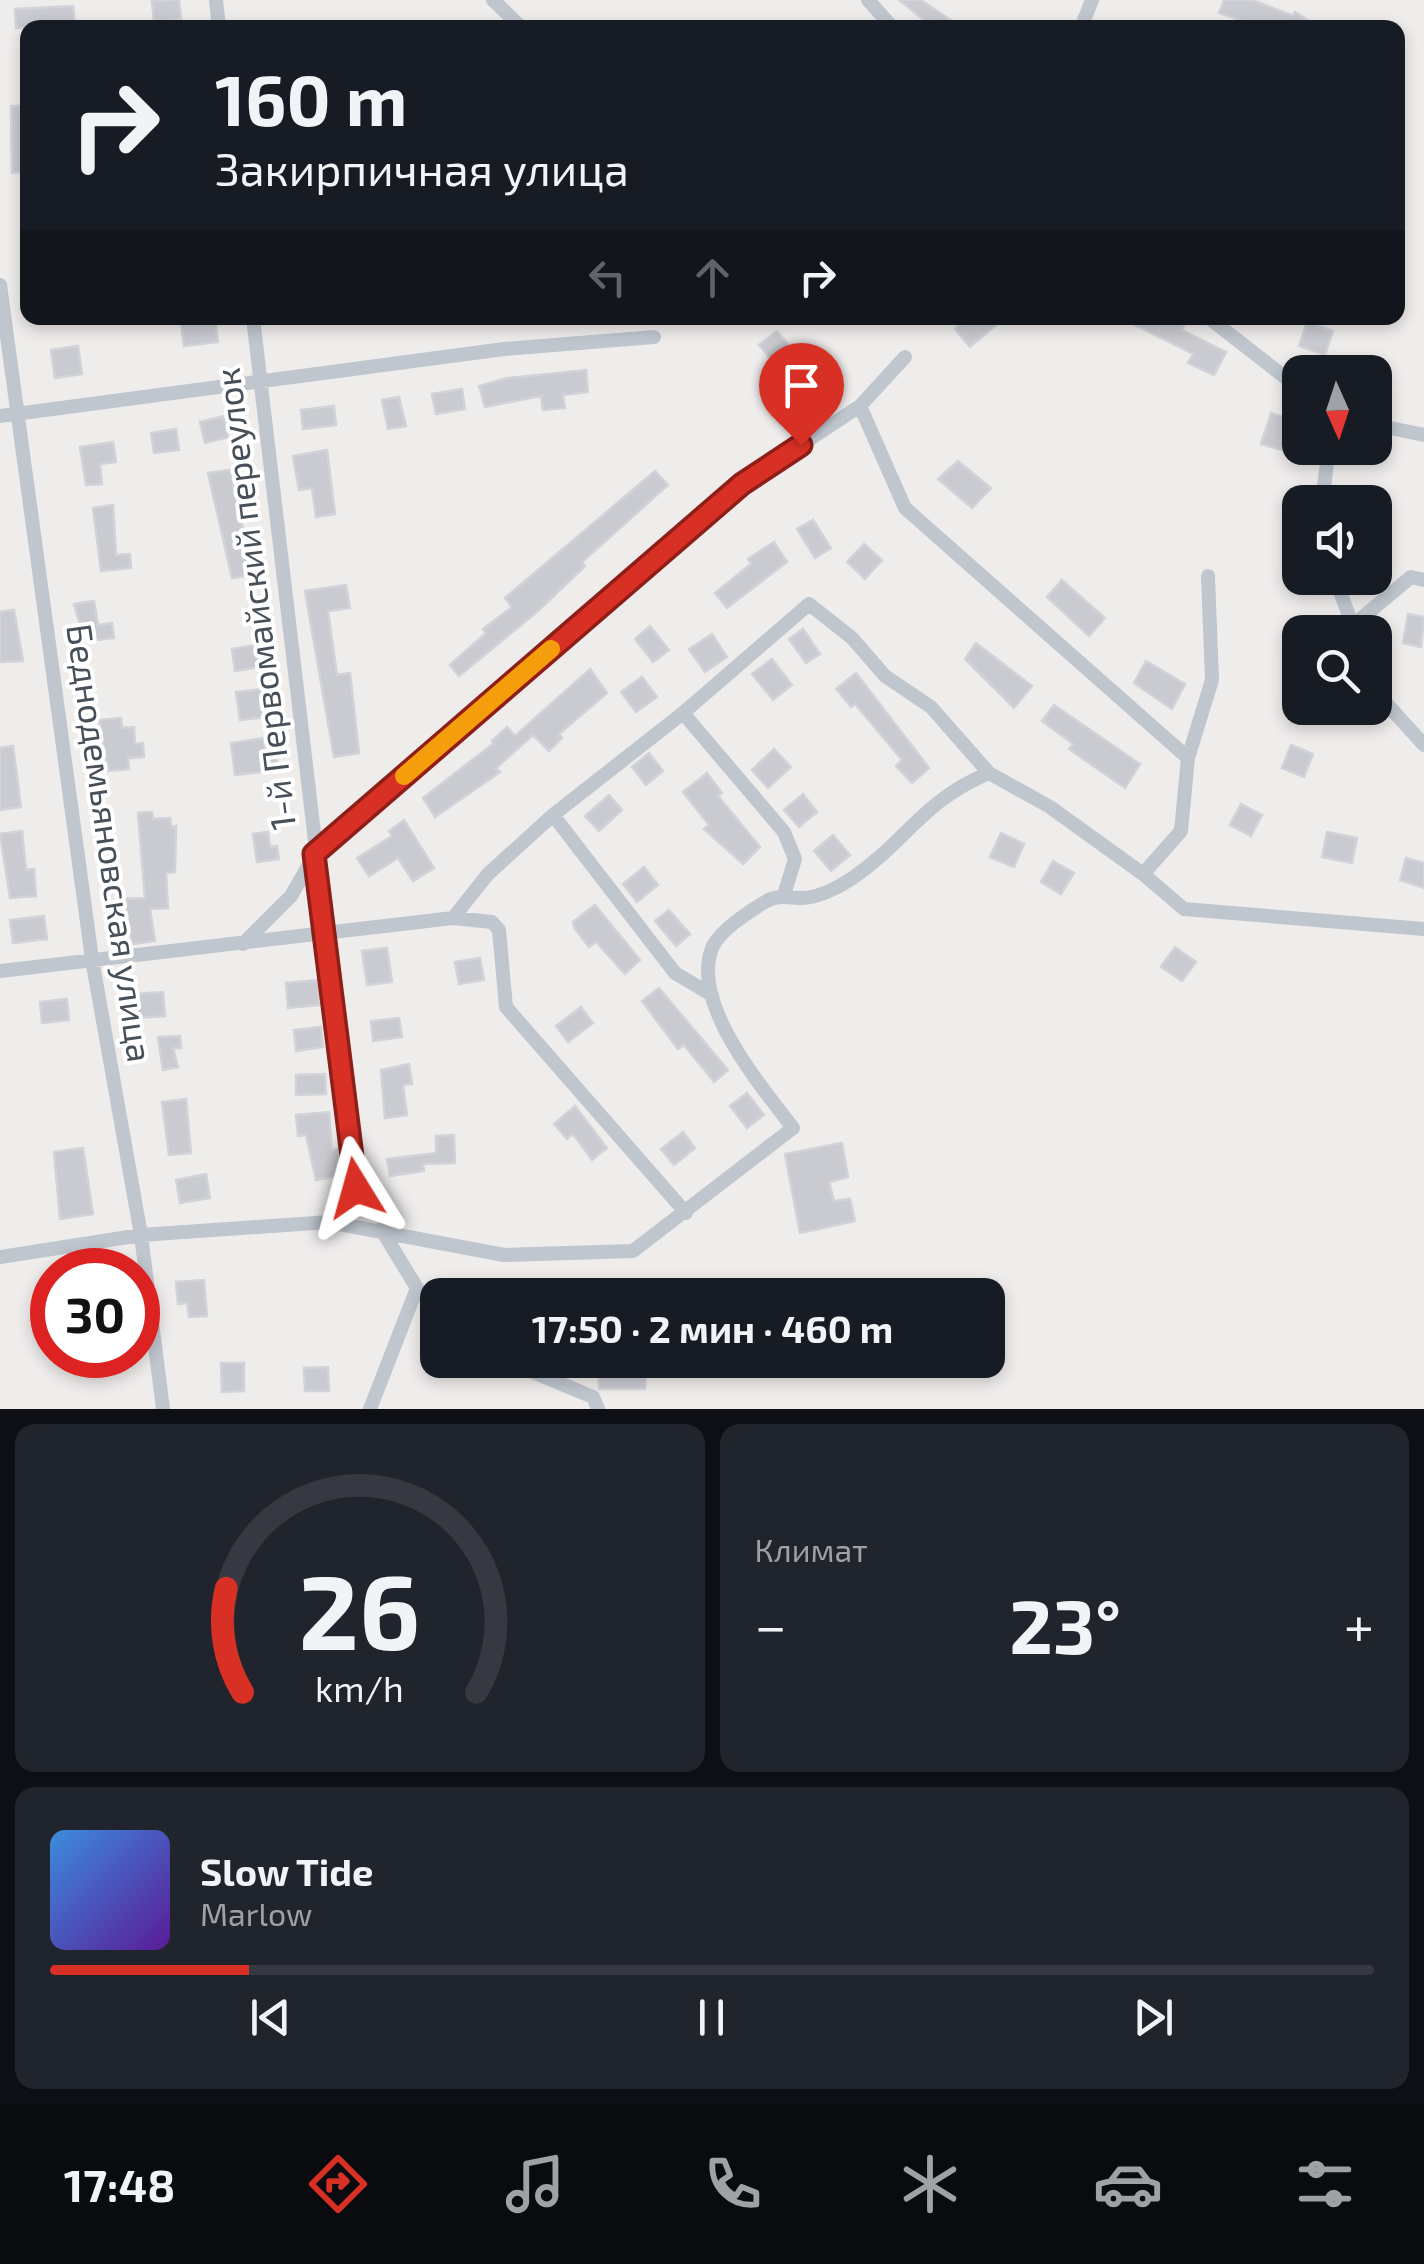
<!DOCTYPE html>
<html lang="ru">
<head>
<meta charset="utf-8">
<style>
  body { margin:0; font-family:"Exo 2",sans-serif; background:#20242c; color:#f1f3f6; height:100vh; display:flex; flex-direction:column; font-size:38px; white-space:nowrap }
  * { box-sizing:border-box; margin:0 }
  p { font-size:32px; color:#9ea1a6 }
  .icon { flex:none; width:55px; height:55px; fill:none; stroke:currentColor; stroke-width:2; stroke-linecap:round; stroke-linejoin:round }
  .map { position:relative; height:1409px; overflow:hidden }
  .details { display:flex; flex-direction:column; gap:15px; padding:15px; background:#0d0f14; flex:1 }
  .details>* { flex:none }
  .guide { position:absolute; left:20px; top:20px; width:1385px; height:305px; border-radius:20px; box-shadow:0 5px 15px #0003; background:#171b24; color:#f1f3f6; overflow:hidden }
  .needle { width:65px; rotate:177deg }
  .controls { position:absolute; left:1282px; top:355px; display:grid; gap:20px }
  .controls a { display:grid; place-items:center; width:110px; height:110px; border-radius:20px; background:#171b24; box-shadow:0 5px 15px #0003; font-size:50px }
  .speed { position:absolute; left:30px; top:1248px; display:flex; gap:20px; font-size:50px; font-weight:700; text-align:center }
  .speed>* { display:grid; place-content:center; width:130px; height:130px; border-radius:50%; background:#171b24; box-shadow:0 5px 15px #0003; line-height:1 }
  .speed .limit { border:15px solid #d22; background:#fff; color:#111 }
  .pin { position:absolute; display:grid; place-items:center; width:85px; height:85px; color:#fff; margin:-102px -42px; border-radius:50% 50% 50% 0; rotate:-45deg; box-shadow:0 0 10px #0007 }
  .pin .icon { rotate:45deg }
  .me { position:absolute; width:110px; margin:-55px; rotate:352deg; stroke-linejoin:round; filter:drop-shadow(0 0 8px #0008) }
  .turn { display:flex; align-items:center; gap:35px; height:210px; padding:0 30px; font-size:45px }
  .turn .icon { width:130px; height:130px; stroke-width:2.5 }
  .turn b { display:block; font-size:70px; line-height:85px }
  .lanes { display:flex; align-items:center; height:95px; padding:0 30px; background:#0003; justify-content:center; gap:50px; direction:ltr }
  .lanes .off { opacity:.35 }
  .big { font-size:75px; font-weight:700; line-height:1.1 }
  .details .card { flex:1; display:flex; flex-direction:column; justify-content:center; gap:15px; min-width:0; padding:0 35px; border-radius:20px; background:#20242c }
  .details .dial { align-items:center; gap:0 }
  .dial svg { height:260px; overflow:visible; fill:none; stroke:#363941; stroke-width:7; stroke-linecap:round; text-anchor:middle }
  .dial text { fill:#f1f3f6; stroke:none }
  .song { display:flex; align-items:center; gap:30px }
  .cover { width:120px; height:120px; border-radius:15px; background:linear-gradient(135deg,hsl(210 70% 55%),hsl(270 70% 35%)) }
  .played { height:10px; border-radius:5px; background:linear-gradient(90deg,#d93025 15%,#363941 15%) }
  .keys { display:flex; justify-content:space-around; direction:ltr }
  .heat { display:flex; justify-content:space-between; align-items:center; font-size:55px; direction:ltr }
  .details .tiles { flex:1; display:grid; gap:15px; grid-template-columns:1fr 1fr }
  .card:last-child { grid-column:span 2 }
  .trip { position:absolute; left:420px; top:1278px; width:585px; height:100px; border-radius:20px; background:#171b24; box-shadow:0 5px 15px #0003; font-weight:700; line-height:100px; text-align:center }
  .tab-bar { display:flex; height:160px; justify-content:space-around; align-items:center; background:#090b0e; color:#9ea1a6 }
  .tab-bar .icon { width:70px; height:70px }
  .tab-bar .active { color:#d93025 }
  .tab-bar b { font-size:45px; color:#f1f3f6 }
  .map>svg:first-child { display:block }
  .building { fill:#cacbd1; stroke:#d1d3d8; stroke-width:2.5 }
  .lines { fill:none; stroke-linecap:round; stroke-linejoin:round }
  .minor { stroke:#bfc6ce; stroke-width:14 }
  .route-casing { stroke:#8d1f18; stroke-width:25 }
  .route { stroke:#d93025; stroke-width:18 }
  .slow { stroke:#f59e0b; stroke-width:18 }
  .labels { text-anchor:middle; stroke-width:8; stroke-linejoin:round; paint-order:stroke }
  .street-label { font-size:35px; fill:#474f58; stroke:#fff }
</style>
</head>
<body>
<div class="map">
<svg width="1424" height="1409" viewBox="0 0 1424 1409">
  <rect width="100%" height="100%" fill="#efedec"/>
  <path class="building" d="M179,0L181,19L154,22L152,1Z
    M899,0H921L962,28H934Z
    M1224,0H1252L1294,16L1295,12L1320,28H1267L1234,18L1219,13Z
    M73,6L75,28H16L15,9Z
    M11,106H28V172L12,173Z
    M215,318L218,342L184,346L181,323Z
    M969,318H989L996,325L970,347L955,329Z
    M1121,318H1175L1185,323L1182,330L1226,352L1214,375L1188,363L1193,354Z
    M1307,322L1333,331L1325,355L1299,346Z
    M777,331L796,354L778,368L759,345Z
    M78,346L82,374L55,378L51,350Z
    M586,370L588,392L563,395L565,408L543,410L541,396L485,407L479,386L507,378Z
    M462,389L465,409L436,414L432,394Z
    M399,397L406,426L388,429L382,400Z
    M334,406L336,425L303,429L301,410Z
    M1271,413L1292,420L1282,450L1261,444Z
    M224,416L228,437L205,443L200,422Z
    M176,429L179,450L154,453L151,433Z
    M113,442L116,462L100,464L102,484L86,485L80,447Z
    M327,450L335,514L316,517L312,488L299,490L293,456Z
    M958,461L991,488L972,508L938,479Z
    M230,470L253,575L232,578L208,473Z
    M655,471L668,485L582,562L585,566L538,611L459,676L450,665L486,633L483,629L512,607L505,598Z
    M113,505L116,555L130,554L131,568L101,571L93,508Z
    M813,520L831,548L815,558L797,529Z
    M774,542L787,562L727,608L715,593L751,564L748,559Z
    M864,544L882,560L865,579L847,562Z
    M1062,580L1105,618L1089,636L1047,597Z
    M346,585L350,608L328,611L337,675L350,673L359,753L334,757L305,591Z
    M94,601L98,625L112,623L114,638L90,641L83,634L74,604Z
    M14,610L23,661L0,662V612Z
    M1408,614L1424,617L1421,647L1403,643Z
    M650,626L669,650L653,662L635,639Z
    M803,629L820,654L806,663L789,639Z
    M712,634L727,657L705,672L689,649Z
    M976,643L1032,686L1014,708L965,659Z
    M256,645L259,667L235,671L232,649Z
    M772,659L792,685L773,700L752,674Z
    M1146,661L1185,684L1172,709L1134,683Z
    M590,669L607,693L559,734L562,738L549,751L533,735L496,768L500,772L435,817L423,798L494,743L492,741L507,727L515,736Z
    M856,673L929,768L912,783L896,766L902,760L855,704L851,707L836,689Z
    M642,677L657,697L636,712L621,692Z
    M262,689L266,717L240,720L236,692Z
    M1054,705L1140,764L1125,788L1069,749L1073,744L1042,721Z
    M121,718L122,728L134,727L135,744L143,743L144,757L128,758L129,769L108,771L99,720Z
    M264,738L266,758L277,756L278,770L235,775L231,743Z
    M1291,745L1313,754L1304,777L1282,768Z
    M13,746L21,807L0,810V748Z
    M774,749L791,767L768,788L752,770Z
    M649,753L663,771L646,785L632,767Z
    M707,773L722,793L718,796L760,847L743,864L704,829L709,825L683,792Z
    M803,794L817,812L799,827L784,810Z
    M609,795L622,810L599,831L585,816Z
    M1241,804L1262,815L1251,836L1230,825Z
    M152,812L153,819L170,818L171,827L176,826L175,872L166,873L168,908L150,909L155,941L132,944L124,899L145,898L138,813Z
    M404,820L434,868L413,881L398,858L369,876L357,858L392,836L389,831Z
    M22,831L26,870L34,869L36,896L10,898L0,834Z
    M268,832L270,847L277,846L279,859L257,862L253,834Z
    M1327,832L1357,838L1352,863L1322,857Z
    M1001,833L1024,844L1014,867L990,857Z
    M833,835L850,855L831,871L814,851Z
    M1406,858L1424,863V888L1400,880Z
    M1053,861L1074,873L1061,894L1041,882Z
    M644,867L658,885L637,902L623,884Z
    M595,905L640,960L625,974L596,942L589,947L575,929L573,922Z
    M669,910L690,934L676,946L655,921Z
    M44,916L47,939L13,943L10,920Z
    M1175,947L1196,962L1182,981L1161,967Z
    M387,948L392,982L367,985L362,951Z
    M480,958L484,980L459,984L455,962Z
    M318,980L319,1005L288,1008L286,983Z
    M659,988L728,1070L714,1082L684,1045L678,1049L642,1001Z
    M163,992L165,1016L136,1018L134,994Z
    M67,999L69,1020L42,1023L40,1002Z
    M581,1007L593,1023L568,1042L556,1026Z
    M399,1018L402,1037L373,1041L371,1021Z
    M321,1027L323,1047L296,1051L294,1030Z
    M180,1036L181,1048H173L178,1067L163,1070L158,1037Z
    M409,1064L412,1084L403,1085L407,1115L385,1118L381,1070Z
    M325,1074L326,1094L296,1095V1075Z
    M747,1093L764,1115L747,1128L730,1106Z
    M186,1099L191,1153L169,1155L162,1102Z
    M575,1106L607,1148L592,1160L573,1134L567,1139L554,1124Z
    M329,1112L332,1150L337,1149L343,1175L316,1180L306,1135L298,1136L296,1115Z
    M683,1132L695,1148L674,1165L661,1149Z
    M454,1135L455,1163L423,1164L424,1171L390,1176L387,1159L436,1153V1136Z
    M842,1143L848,1177L829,1182L834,1201L850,1199L855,1221L800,1233L785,1154Z
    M83,1148L93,1214L60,1219L54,1152Z
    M206,1174L210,1198L180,1203L176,1180Z
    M204,1280L207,1316L189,1317L187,1303L178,1304L176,1282Z
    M598,1360H646L645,1389H599Z
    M221,1363H244V1391L222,1392Z
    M328,1367L329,1391H305L304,1368Z"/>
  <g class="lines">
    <path class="minor" d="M216,0L219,28
      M493,0L522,28
      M868,0L893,28
      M1081,28L1092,0
      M0,285L92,959L141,1235L163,1409
      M253,318L356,1187L329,1222
      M1209,318L1300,389
      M860,406L905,508L1188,758
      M0,416L504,349L654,337
      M1375,425L1424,435
      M1322,502L1329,448
      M1208,576L1212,680L1188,758L1181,831L1143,874L1184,909L1424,929
      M1335,578L1355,632
      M1352,626L1411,577L1424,580
      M1375,691L1424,745
      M683,713L784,832L795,859L784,895
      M553,815L683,713L809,604L852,638L885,676L931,707L989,773L1050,807L1143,874
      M453,918L488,874L553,815L675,973L712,995
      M243,944L291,896L315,854L742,484L860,406L905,357
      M0,971L453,918L492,922L499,930L506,1007L686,1213
      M0,1257L141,1235L329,1222L504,1255L633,1251L793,1128C762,1087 688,1001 713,946C721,930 749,911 765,902C778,894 788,898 802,898C817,898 838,888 851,879C907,841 922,801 989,773
      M417,1288L438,1312
      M504,1360L593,1397L598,1409
      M370,1409L417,1288L381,1229"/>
  </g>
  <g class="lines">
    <g class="route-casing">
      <path id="route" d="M356,1188L314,854L742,484L801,445"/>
    </g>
    <use href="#route" class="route"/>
    <path class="slow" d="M404,776L551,649"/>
  </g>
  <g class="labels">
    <g class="street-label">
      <text transform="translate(256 599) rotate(-97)" y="12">1-й Первомайский переулок</text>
      <text transform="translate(109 843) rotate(82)" y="12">Беднодемьяновская улица</text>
    </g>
  </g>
</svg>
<div class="controls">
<a><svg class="needle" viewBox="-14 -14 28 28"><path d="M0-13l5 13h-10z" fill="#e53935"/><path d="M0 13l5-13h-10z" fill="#9ea1a6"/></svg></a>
<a><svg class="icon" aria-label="sound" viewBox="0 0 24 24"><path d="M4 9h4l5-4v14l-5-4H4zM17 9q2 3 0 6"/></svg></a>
<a><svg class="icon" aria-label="search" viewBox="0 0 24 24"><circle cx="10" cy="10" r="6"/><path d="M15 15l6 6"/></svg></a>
</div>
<div class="speed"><div class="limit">30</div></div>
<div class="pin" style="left:801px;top:445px;background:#d93025"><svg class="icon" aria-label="arrive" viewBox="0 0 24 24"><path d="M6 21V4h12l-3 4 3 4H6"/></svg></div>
<svg class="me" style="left:356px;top:1188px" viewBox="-20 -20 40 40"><path d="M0-17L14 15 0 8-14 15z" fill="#d93025" stroke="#fff" stroke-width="4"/></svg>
<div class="trip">17:50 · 2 мин · 460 m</div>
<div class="guide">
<div class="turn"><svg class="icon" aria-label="right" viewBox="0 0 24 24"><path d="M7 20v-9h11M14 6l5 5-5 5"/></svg><div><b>160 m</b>Закирпичная улица</div></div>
<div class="lanes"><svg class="icon off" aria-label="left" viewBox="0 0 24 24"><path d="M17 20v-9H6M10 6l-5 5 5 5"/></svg><svg class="icon off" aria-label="ahead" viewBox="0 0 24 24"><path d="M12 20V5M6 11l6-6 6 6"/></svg><svg class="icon" aria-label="right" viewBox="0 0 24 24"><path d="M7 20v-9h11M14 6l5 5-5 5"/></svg></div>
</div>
</div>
<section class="details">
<div class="tiles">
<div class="card dial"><svg viewBox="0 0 100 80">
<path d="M14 69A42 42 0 1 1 86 69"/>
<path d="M14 69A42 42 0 0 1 9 37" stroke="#d93025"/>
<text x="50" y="56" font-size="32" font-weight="700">26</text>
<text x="50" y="72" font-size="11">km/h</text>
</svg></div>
<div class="card"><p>Климат</p>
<div class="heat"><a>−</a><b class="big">23°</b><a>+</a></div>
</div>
<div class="card">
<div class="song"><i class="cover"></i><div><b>Slow Tide</b><p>Marlow</p></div></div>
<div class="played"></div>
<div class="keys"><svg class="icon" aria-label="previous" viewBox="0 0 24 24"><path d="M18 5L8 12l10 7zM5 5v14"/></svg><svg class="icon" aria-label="pause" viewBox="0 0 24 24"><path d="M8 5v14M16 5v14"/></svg><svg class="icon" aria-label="next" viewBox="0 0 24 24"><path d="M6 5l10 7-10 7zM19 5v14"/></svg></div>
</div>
</div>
</section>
<nav class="tab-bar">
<b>17:48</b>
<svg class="icon active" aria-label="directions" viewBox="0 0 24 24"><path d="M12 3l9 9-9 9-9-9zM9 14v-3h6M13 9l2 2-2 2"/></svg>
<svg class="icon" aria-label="music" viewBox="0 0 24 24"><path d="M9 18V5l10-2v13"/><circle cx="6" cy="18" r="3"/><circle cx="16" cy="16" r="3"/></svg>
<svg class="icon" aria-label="phone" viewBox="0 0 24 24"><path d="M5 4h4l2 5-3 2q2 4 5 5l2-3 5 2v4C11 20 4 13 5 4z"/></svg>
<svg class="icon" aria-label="climate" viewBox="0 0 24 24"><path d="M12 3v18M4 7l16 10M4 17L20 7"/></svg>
<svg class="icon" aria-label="car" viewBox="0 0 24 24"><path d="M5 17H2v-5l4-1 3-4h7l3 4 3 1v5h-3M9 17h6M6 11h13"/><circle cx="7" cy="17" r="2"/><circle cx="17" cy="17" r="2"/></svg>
<svg class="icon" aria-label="filters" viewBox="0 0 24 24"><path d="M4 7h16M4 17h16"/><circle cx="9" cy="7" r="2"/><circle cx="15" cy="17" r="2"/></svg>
</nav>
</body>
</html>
